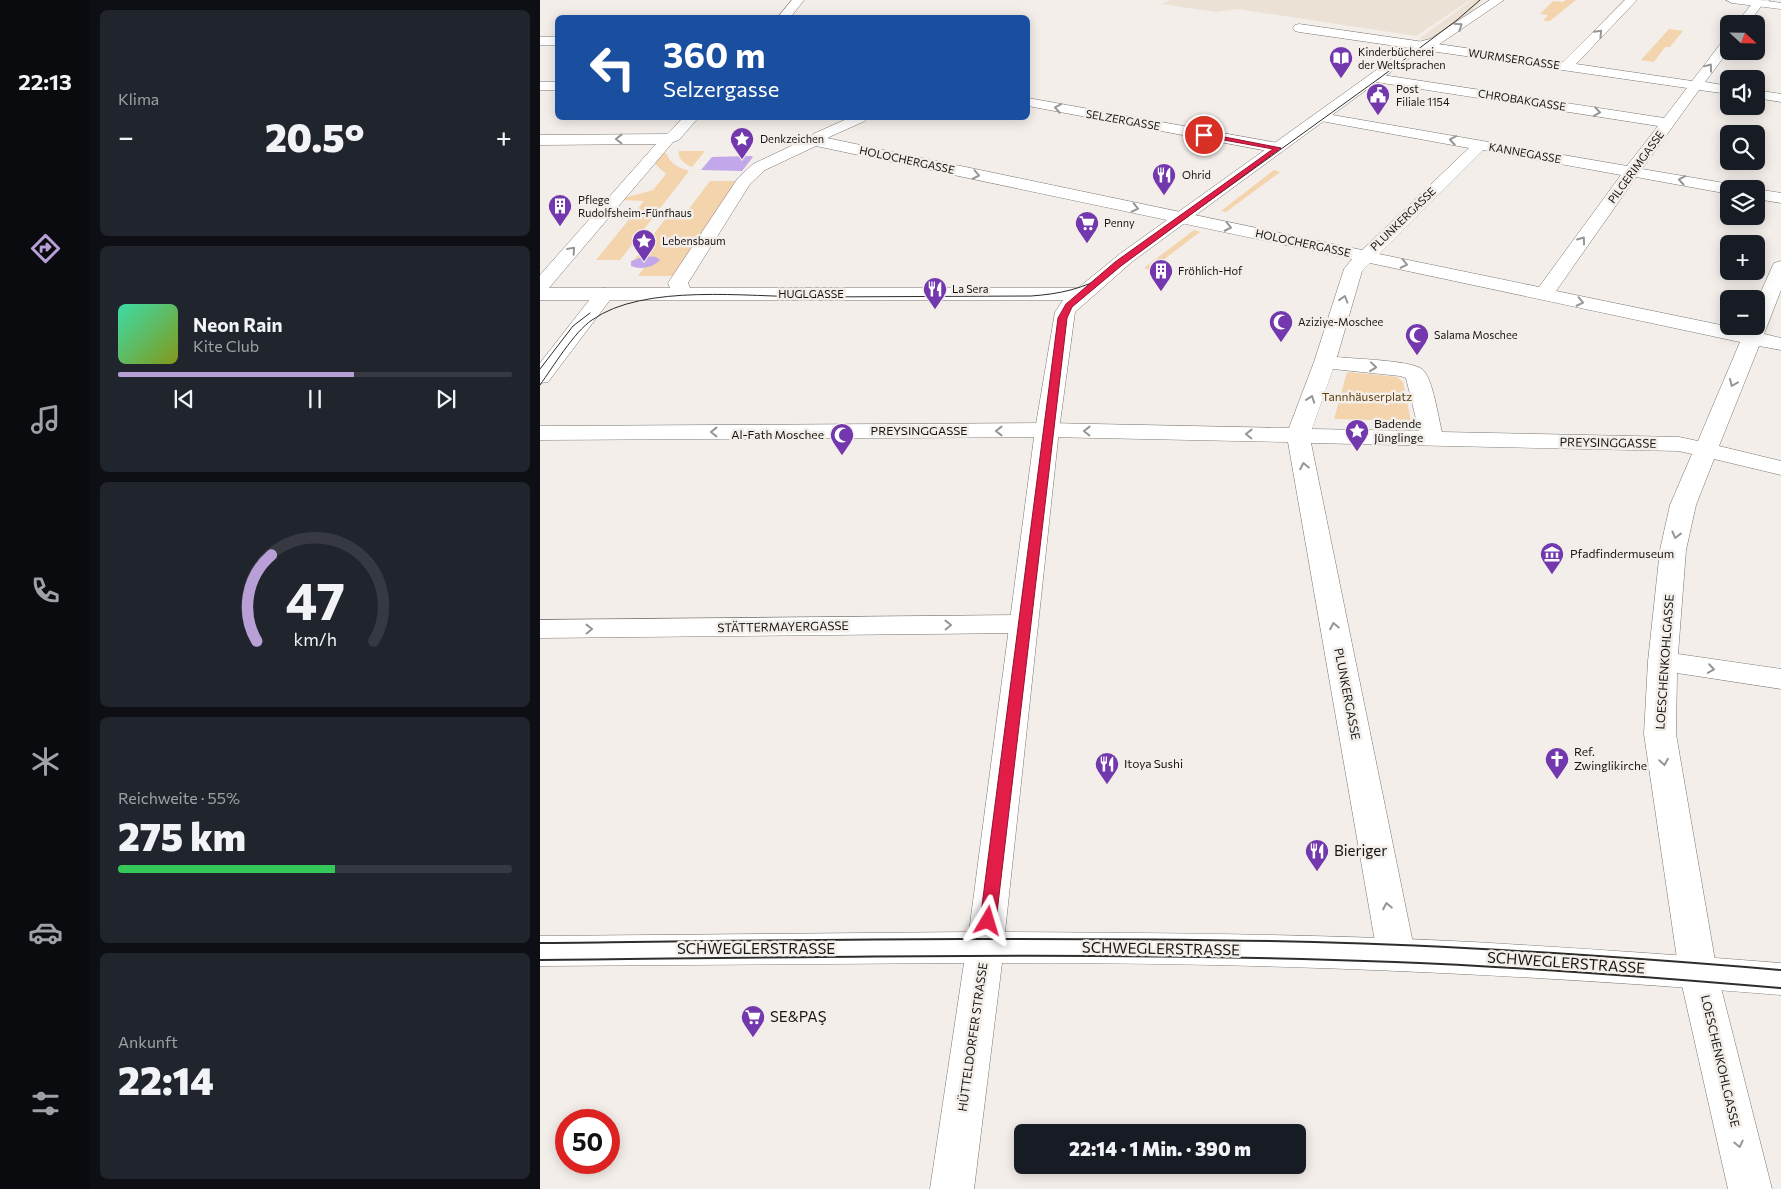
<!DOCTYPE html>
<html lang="de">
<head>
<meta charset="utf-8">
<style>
  body { margin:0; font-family:Commissioner,sans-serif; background:#20242c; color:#f1f3f6; height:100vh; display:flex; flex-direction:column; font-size:19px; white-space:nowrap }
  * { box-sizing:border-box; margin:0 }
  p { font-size:16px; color:#9ea1a6 }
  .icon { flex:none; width:28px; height:28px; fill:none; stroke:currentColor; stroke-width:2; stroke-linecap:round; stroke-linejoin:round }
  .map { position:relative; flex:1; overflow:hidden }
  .details { display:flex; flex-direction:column; gap:10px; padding:10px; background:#0d0f14; width:450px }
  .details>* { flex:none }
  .guide { position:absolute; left:15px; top:15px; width:475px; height:105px; border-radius:8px; box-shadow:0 2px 12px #0003; background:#1a4fa0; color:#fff; overflow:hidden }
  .needle { width:32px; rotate:112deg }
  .tools { position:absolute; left:1180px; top:15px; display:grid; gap:10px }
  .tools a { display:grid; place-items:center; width:45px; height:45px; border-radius:8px; background:#171b24; box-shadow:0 2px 12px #0003; font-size:25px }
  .speed { position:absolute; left:15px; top:1109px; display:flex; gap:10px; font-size:25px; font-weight:700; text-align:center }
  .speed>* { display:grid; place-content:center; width:65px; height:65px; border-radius:50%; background:#171b24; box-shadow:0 2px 12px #0003; line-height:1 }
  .speed .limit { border:8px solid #d22; background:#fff; color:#111 }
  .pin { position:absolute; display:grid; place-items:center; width:42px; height:42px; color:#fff; margin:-21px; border:2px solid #fff; border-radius:50%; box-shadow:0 1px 5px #0007 }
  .me { position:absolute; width:55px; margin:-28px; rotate:7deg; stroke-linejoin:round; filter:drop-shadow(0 0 4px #0008) }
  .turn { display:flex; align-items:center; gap:18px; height:105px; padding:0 25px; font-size:22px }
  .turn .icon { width:65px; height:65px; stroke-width:2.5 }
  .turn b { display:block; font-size:35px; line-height:42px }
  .big { font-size:38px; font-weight:800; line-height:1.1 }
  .details .widget { flex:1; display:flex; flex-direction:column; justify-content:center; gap:8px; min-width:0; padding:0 18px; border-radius:8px; background:#20242c }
  .details .dial { align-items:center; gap:0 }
  .dial svg { height:130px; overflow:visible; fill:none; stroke:#363941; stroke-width:7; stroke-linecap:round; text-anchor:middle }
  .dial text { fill:#f1f3f6; stroke:none }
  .song { display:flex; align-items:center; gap:15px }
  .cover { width:60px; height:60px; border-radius:8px; background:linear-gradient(135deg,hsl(160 70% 55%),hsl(70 70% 35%)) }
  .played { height:5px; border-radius:2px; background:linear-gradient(90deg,#b89fd6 60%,#363941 60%) }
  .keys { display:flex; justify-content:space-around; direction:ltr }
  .heat { display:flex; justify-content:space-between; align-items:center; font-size:28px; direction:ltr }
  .charge { height:8px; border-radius:4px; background:linear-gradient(90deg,#34c759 55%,#363941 0) }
  .trip { position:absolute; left:474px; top:1124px; width:292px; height:50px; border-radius:8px; background:#171b24; box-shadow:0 2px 12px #0003; font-weight:800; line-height:50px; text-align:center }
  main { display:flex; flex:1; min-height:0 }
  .tab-bar { display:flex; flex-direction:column; width:90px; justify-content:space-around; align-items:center; background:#090b0e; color:#9ea1a6 }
  .tab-bar .icon { width:35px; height:35px }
  .tab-bar .on { color:#b89fd6 }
  .tab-bar b { font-size:22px; color:#f1f3f6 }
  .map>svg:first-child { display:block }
  .built { fill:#ebe1d5 }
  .green { fill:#f3d4ad }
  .water { fill:#c2a7ea }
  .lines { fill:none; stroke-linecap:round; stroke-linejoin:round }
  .street-casing { stroke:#7a7671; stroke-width:1 }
  .secondary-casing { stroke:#7a7671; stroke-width:1 }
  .street { fill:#fff; fill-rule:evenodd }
  .secondary { fill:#fff; fill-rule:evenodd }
  .tram-far1 { stroke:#2e2d2a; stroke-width:1 }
  .tram { stroke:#2e2d2a; stroke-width:2 }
  .oneway { stroke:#979695 }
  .route { fill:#e11d48; stroke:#92132f }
  .labels { text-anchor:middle; stroke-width:5; stroke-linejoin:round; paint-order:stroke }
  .far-poi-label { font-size:11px; fill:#171614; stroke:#f3eee9; text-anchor:start }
  .far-street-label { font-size:11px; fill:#171614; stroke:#f3eee9 }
  .park-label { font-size:12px; fill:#614210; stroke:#f3eee9 }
  .poi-label { font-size:12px; fill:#171614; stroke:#f3eee9; text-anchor:start }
  .street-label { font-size:12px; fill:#171614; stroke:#f3eee9 }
  .near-poi-label { font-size:15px; fill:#171614; stroke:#f3eee9; text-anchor:start }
  .near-street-label { font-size:15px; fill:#171614; stroke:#f3eee9 }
</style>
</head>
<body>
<main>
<nav class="tab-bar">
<b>22:13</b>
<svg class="icon on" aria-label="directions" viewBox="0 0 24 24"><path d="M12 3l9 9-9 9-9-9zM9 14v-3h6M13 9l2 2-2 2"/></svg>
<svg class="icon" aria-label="music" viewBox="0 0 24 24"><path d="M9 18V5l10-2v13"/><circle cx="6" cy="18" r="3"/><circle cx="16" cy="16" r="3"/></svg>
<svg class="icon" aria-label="phone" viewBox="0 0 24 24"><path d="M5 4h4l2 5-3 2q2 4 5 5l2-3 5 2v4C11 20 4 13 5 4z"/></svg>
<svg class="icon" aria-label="climate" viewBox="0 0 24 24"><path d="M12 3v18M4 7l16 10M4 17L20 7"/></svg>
<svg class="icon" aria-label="car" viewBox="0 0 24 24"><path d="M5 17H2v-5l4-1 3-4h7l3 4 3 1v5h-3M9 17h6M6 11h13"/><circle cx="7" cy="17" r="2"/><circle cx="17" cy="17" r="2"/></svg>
<svg class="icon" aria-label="filters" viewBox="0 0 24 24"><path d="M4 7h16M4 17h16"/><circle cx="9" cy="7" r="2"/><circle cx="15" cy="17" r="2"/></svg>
</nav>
<section class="details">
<div class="widget"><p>Klima</p>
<div class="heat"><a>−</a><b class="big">20.5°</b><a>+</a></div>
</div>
<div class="widget">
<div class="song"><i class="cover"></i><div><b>Neon Rain</b><p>Kite Club</p></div></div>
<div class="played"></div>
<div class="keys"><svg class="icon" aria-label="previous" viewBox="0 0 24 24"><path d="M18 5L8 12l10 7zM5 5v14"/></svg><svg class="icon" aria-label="pause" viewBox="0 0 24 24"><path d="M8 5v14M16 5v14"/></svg><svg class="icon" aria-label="next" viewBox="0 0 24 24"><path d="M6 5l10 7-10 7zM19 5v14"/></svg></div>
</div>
<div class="widget dial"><svg viewBox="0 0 100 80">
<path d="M14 69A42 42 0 1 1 86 69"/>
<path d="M14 69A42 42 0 0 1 23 16" stroke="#b89fd6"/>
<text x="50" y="56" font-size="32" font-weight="700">47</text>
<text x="50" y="72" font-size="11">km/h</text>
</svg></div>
<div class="widget"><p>Reichweite · 55%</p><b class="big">275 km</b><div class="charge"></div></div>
<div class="widget"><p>Ankunft</p><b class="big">22:14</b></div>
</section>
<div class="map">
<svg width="1241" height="1189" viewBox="0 0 1241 1189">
  <rect width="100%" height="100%" fill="#f3eee9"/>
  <path class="built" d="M630,0H930L876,36L698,9L676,12L621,4Z
    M932,0H943L930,13L892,41L879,39Z"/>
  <path class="green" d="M1026,0H1036L1010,21H1003L1008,15L1000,14L1013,1L1023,2Z
    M1129,29L1143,31L1130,47H1125L1114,62L1101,60Z
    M139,151H165L152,167C145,164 137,159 139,151Z
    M124,153L127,154C130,164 140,168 149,171L80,260H56L104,201L82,200L84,198L113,190L126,174L114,163Z
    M734,170L740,172L686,212L681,211Z
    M170,181H199L134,276H98L104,268L111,266L112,256L94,260L129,214H145Z
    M654,230L660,232L610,270L604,268Z
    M807,372L857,377L863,382L871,421L794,419Z"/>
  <path class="water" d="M211,156L213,157L202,171L161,170L172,157Z
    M106,256L116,257L120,260C113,268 100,270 91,266V261Z"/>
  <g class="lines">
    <g class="street-casing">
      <path id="street" d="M252,0H264L250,18H237Z
        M1085,0H1097L1036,64L1152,81L1185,38L1189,37V50L1165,82L1189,86V94L1159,90L1102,169L1190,184L1196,185L1198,189H1189V194L1096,177L1016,291L1205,330L1206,326H1216V303L1232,267L1234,263L1241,261V290L1224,334L1241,338V350L1219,346L1179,446L1241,461V475L1174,459L1156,505L1146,550L1138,654L1241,669V689L1137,673L1136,734L1177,972L1232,1189H1188L1139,972L1104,734L1108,661L1120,550L1130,505L1152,454L1139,451L771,443L875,953L869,964L856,968L843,964L837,953L748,442L507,437L0,440V426L507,423L749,428L774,362L804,269L812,259L276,146L225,170L210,184L148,283L150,288L144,297L137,299L130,297L127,293L130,288L128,283L198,178L213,164L270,137L273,134L309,118H327L325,121L287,138L822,250L929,148L781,121L776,120L774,117L776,114L781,113L1087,166L1118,126L836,82L829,78L831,75L836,74L1124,118L1147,88L759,32L755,31L753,28L755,25L759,24L1023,62ZM943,150L1081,175L999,287L839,254ZM830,263L1200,342L1158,441L1139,437L902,432C898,417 893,378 882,369C869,360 814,359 797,357L822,271ZM793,369L860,376L866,378L879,431L772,429Z
        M1230,0L1222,5L1208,24H1196L1214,1Z
        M0,37H18V45H0Z
        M0,82H18V90H0Z
        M1216,90L1241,94V102L1216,98Z
        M488,98L738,143L743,145L746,148L743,151L738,153L488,106Z
        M143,118H158L139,140L133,142L9,288H64L71,290L74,294L71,298L64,300H0V275L116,144L0,145V135L127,134Z
        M1216,189L1241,193V203L1216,199Z
        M485,615L495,618L499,624L495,630L485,633L0,638V620Z"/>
    </g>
    <g class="secondary-casing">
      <path id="secondary" d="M950,0H964L898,45L882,49L593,261L535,312L519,430L465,932C621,933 778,934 933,942C1036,948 1139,955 1241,963V995C982,974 722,962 462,963L434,1189H390L424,963L0,966V936L429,932L495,430L515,312L523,300H70L8,382L0,383V363L57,290L64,288H538L581,253L874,43L890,39Z
        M1186,0H1220L1241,3V9L1192,3Z"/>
    </g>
    <use href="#street" class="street"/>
    <use href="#secondary" class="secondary"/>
    <path class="tram-far1" d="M0,369L33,326L50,313
      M0,385C13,367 34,332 52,320C104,283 208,297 271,297C344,297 418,296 491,296C519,294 544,289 568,274L841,77L917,20L940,0"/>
    <path class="tram" d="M0,943C258,940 516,936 774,942C930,946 1085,957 1241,970
      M0,960C285,957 570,951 855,962C984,967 1112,977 1241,988"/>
  </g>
  <defs><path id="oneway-chevron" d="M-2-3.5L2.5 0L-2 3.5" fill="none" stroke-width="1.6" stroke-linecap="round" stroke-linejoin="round" transform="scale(1.25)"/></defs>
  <g class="oneway">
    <use href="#oneway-chevron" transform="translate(919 26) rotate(-34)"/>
    <use href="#oneway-chevron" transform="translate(1059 33) rotate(-46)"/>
    <use href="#oneway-chevron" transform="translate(1169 67) rotate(-53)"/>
    <use href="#oneway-chevron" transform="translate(518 108) rotate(-169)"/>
    <use href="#oneway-chevron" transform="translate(1057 112) rotate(9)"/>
    <use href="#oneway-chevron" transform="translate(79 139) rotate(180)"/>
    <use href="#oneway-chevron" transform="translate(913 140) rotate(-170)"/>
    <use href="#oneway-chevron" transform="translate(436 175) rotate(12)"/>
    <use href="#oneway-chevron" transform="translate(1142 180) rotate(-170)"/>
    <use href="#oneway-chevron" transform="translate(595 208) rotate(12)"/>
    <use href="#oneway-chevron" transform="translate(688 227) rotate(12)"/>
    <use href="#oneway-chevron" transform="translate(1042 240) rotate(-54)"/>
    <use href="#oneway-chevron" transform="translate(32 250) rotate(-49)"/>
    <use href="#oneway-chevron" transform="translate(864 264) rotate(12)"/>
    <use href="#oneway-chevron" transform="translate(804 299) rotate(-73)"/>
    <use href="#oneway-chevron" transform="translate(1040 302) rotate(12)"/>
    <use href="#oneway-chevron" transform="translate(833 367) rotate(6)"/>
    <use href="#oneway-chevron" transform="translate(1193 383) rotate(113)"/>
    <use href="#oneway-chevron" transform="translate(771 399) rotate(-70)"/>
    <use href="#oneway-chevron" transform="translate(459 431) rotate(180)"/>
    <use href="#oneway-chevron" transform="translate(547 431) rotate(-179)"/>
    <use href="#oneway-chevron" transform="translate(174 432) rotate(180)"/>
    <use href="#oneway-chevron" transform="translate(709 434) rotate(-179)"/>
    <use href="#oneway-chevron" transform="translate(764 466) rotate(-101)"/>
    <use href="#oneway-chevron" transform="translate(1136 535) rotate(104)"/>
    <use href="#oneway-chevron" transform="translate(408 625) rotate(-1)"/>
    <use href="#oneway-chevron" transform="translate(794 626) rotate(-101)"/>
    <use href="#oneway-chevron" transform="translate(49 629) rotate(-1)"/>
    <use href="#oneway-chevron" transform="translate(1171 669) rotate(9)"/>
    <use href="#oneway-chevron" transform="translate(1124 762) rotate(81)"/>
    <use href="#oneway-chevron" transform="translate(847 906) rotate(-101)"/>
    <use href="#oneway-chevron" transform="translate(1199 1144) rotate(77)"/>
  </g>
  <path class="route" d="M664,133L741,148L581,266L532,307L527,318L456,921L453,926L448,927L443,926L440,921L518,318L526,304L575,262L733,149L662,136L661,135Z"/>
  <defs>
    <g id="library-pin" transform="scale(1.25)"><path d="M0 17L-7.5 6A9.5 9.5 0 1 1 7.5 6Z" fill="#7338ae" stroke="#f3eee9"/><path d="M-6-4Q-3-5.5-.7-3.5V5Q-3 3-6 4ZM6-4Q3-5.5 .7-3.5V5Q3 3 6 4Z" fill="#fff"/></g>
    <g id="civic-pin" transform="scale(1.25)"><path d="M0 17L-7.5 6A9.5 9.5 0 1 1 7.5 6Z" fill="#7338ae" stroke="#f3eee9"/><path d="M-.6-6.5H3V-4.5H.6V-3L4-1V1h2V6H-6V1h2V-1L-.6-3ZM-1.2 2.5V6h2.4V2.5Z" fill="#fff"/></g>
    <g id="sight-pin" transform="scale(1.25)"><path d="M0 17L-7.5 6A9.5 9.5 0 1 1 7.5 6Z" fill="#7338ae" stroke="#f3eee9"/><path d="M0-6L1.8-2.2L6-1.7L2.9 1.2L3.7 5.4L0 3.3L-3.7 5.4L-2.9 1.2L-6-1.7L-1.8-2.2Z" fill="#fff"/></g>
    <g id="restaurant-pin" transform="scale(1.25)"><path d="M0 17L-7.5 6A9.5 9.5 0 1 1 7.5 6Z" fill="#7338ae" stroke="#f3eee9"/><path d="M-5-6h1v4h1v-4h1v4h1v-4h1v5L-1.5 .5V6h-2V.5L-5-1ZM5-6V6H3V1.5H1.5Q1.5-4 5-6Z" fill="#fff"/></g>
    <g id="building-pin" transform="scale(1.25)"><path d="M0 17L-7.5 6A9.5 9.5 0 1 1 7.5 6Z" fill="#7338ae" stroke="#f3eee9"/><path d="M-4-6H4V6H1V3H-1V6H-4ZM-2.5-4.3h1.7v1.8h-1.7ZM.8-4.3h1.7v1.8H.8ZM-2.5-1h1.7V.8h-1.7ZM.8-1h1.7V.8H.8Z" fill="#fff"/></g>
    <g id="supermarket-pin" transform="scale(1.25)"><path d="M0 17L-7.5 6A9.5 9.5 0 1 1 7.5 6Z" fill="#7338ae" stroke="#f3eee9"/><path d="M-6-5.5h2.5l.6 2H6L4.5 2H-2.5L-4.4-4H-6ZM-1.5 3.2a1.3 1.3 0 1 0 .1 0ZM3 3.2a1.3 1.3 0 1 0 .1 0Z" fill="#fff"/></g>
    <g id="mosque-pin" transform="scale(1.25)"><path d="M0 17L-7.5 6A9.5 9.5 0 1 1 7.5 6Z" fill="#7338ae" stroke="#f3eee9"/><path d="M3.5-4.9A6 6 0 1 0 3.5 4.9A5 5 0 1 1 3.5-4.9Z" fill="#fff"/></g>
    <g id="museum-pin" transform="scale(1.25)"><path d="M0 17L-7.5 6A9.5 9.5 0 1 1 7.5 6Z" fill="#7338ae" stroke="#f3eee9"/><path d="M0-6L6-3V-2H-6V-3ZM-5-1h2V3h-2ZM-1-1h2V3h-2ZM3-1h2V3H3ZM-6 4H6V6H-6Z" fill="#fff"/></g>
    <g id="church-pin" transform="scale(1.25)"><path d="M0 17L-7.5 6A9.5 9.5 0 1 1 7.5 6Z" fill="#7338ae" stroke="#f3eee9"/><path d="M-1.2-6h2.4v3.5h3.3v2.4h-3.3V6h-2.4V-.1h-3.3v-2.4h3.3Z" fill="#fff"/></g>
  </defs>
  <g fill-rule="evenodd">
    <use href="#library-pin" x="801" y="58"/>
    <use href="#civic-pin" x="838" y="95"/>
    <use href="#sight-pin" x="202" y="139"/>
    <use href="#restaurant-pin" x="624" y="175"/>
    <use href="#building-pin" x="20" y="206"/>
    <use href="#supermarket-pin" x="547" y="223"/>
    <use href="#sight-pin" x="104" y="241"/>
    <use href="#building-pin" x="621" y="271"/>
    <use href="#restaurant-pin" x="395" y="289"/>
    <use href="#mosque-pin" x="741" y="322"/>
    <use href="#mosque-pin" x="877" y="335"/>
    <use href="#sight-pin" x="817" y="431"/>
    <use href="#mosque-pin" x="302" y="435"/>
    <use href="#museum-pin" x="1012" y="554"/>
    <use href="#church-pin" x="1017" y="759"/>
    <use href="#restaurant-pin" x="567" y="764"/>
    <use href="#restaurant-pin" x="777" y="851"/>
    <use href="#supermarket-pin" x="213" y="1017"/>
  </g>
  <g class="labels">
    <g class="far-poi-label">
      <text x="818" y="56">Kinderbücherei<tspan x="818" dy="13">der Weltsprachen</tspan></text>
      <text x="856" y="93">Post<tspan x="856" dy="13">Filiale 1154</tspan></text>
      <text x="220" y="143">Denkzeichen</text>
      <text x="642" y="179">Ohrid</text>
      <text x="38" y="204">Pflege<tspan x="38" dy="13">Rudolfsheim-Fünfhaus</tspan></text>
      <text x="564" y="227">Penny</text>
      <text x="122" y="245">Lebensbaum</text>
      <text x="638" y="275">Fröhlich-Hof</text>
      <text x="412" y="293">La Sera</text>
      <text x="758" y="326">Aziziye-Moschee</text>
      <text x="894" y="339">Salama Moschee</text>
    </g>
    <g class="far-street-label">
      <text transform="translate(974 59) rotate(8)" y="4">WURMSERGASSE</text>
      <text transform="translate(982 100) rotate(9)" y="4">CHROBAKGASSE</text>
      <text transform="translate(583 120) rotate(10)" y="4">SELZERGASSE</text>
      <text transform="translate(985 153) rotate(10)" y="4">KANNEGASSE</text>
      <text transform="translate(367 160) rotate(12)" y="4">HOLOCHERGASSE</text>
      <text transform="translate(1096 167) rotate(-54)" y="4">PILGERIMGASSE</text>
      <text transform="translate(863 219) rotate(-44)" y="4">PLUNKERGASSE</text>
      <text transform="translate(763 243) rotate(12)" y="4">HOLOCHERGASSE</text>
      <text x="271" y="298">HUGLGASSE</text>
    </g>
    <g class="park-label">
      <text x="827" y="401">Tannhäuserplatz</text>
    </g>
    <g class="poi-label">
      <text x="834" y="428">Badende<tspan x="834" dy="14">Jünglinge</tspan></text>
      <text x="284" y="439" text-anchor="end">Al-Fath Moschee</text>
      <text x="1030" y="558">Pfadfindermuseum</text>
      <text x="1034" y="756">Ref.<tspan x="1034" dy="14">Zwinglikirche</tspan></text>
      <text x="584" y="768">Itoya Sushi</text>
    </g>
    <g class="street-label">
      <text x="379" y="435">PREYSINGGASSE</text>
      <text transform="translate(1068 443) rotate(1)" y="4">PREYSINGGASSE</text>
      <text transform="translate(243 627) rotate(-1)" y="4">STÄTTERMAYERGASSE</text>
      <text transform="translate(1125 662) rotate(-86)" y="4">LOESCHENKOHLGASSE</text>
      <text transform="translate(807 694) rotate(79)" y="4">PLUNKERGASSE</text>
      <text transform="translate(433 1037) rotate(-82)" y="4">HÜTTELDORFER STRASSE</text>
      <text transform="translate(1180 1061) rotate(77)" y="4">LOESCHENKOHLGASSE</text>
    </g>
    <g class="near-poi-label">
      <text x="794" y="856">Bieriger</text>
      <text x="230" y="1022">SE&amp;PAŞ</text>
    </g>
    <g class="near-street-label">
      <text x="216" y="954">SCHWEGLERSTRASSE</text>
      <text transform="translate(621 949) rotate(1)" y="5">SCHWEGLERSTRASSE</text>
      <text transform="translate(1026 963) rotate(4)" y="5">SCHWEGLERSTRASSE</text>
    </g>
  </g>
</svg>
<div class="tools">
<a><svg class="needle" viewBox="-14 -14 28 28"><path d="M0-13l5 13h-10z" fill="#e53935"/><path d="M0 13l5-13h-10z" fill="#9ea1a6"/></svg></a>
<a><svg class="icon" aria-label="sound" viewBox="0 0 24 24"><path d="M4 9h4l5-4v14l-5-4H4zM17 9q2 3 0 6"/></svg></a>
<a><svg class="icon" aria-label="search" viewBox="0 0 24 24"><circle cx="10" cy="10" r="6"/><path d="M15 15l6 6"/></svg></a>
<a><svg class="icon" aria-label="layers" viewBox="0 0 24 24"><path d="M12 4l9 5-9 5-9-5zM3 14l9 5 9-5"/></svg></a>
<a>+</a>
<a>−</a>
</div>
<div class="speed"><div class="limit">50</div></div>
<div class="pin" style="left:664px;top:135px;background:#d93025"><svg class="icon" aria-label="arrive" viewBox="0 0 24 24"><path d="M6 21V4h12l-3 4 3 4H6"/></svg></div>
<svg class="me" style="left:448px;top:921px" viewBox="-20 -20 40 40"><path d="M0-17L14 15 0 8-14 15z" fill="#e11d48" stroke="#fff" stroke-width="4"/></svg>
<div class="trip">22:14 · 1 Min. · 390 m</div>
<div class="guide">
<div class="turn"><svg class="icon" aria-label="left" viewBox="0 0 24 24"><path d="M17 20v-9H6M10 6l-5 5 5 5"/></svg><div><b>360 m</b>Selzergasse</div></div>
</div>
</div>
</main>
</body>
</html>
